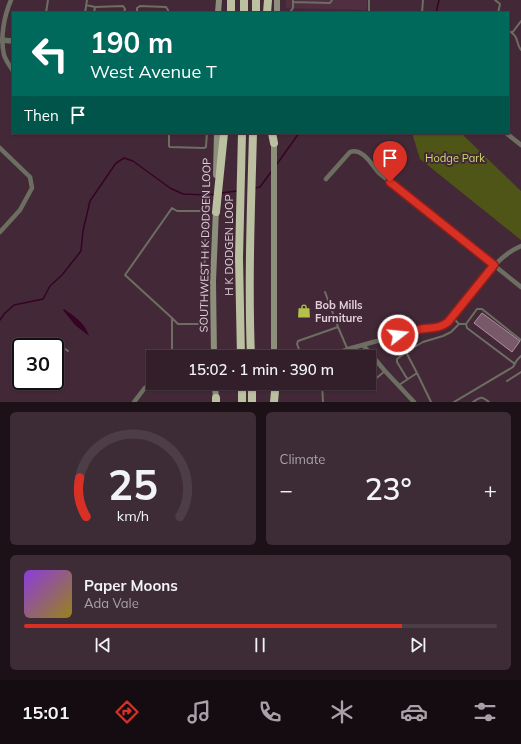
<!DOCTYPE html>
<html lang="en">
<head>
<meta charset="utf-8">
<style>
  body { margin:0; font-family:Mulish,sans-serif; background:#3d2c36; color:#f1f3f6; height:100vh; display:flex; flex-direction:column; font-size:15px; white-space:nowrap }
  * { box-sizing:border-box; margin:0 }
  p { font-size:13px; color:#a8a2a8 }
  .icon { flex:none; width:22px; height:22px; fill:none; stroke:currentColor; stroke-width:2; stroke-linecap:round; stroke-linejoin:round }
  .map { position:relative; height:402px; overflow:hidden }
  .details { display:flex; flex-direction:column; gap:10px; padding:10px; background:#1c1117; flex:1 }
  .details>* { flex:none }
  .top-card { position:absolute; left:12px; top:12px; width:497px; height:122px; border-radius:0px; box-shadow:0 1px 3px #0004,0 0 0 1px #4d3d47; background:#00695c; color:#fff; overflow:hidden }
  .speed { position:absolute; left:12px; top:338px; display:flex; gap:8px; font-size:20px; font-weight:700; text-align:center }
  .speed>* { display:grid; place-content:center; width:52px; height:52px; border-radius:50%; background:#321f2a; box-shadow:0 1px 3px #0004,0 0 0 1px #4d3d47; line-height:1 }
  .speed .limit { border:2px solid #111; border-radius:6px; background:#fff; color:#111 }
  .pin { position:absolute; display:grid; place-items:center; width:34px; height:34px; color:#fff; margin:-41px -17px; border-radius:50% 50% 50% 0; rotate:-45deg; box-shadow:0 0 4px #0007 }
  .pin .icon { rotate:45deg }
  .me { position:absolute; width:44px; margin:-22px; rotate:74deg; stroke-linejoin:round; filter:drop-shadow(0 0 3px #0008) }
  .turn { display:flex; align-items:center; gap:14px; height:84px; padding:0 12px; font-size:18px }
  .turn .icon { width:52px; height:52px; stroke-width:2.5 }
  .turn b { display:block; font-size:28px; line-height:34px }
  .then { display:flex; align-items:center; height:38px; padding:0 12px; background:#0003; gap:8px; font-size:15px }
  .big { font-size:30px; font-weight:600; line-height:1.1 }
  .details .card { flex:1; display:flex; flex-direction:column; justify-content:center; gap:6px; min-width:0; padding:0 14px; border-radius:6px; background:#3d2c36 }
  .details .dial { align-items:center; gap:0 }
  .dial svg { height:104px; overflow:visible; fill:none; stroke:#4d3d47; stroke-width:7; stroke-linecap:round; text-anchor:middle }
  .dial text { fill:#f1f3f6; stroke:none }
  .song { display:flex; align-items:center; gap:12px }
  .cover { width:48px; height:48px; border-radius:6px; background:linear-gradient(135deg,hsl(270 70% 55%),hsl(50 70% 35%)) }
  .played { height:4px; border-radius:2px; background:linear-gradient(90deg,#d93025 80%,#4d3d47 80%) }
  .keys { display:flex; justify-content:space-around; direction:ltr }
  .heat { display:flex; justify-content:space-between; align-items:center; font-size:22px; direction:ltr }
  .details .tiles { flex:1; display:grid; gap:10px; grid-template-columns:1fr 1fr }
  .card:last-child { grid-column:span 2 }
  .trip { position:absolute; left:146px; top:350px; width:230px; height:40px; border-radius:0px; background:#321f2a; box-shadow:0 1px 3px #0004,0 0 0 1px #4d3d47; font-weight:600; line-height:40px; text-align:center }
  .tab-bar { display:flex; height:64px; justify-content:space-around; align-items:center; background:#140c11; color:#a8a2a8 }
  .tab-bar .icon { width:28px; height:28px }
  .tab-bar .selected { color:#d93025 }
  .tab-bar b { font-size:18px; color:#f1f3f6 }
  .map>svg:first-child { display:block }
  .built { fill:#502f42 }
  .green { fill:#4e5516 }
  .water { fill:#360325 }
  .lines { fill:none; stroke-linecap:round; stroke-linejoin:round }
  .stream { stroke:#360325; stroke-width:1.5 }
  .building { fill:#77596a; stroke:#b191a2 }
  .service { stroke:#6c6e61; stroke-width:2 }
  .minor { stroke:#6c6e61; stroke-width:4.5 }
  .tertiary { stroke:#6c6e61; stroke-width:5.5 }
  .secondary { stroke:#8c907b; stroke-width:6 }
  .motorway { stroke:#bbc1a0; stroke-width:8 }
  .route-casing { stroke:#8d1f18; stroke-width:10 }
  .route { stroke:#d93025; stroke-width:7 }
  .labels { text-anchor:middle; stroke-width:4; stroke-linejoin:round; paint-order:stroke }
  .park-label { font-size:11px; fill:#cedc69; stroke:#432938 }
  .street-label { font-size:11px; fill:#e1d0d9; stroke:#432938 }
  .poi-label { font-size:11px; font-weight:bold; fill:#e1d0d9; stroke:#432938; text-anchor:start }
</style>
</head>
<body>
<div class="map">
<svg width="521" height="402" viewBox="0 0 521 402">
  <rect width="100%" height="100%" fill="#432938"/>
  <path class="built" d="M286,0H367V10L286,8Z"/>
  <path class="green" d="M412,133H462L464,136L521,191V240L420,159Z"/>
  <path class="water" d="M64,309C74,316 85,323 89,336L75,325L63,310Z"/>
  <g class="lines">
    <path class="stream" d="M436,13L439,0
      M277,164L299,133
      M255,188L260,187L271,172
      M221,193L237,191
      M0,320L4,314L14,305L43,299L50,286L62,275L81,251L83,231L90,201L116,163L124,158L133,161L170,188L183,194L207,195L216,194"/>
  </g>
  <path class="building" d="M482,313L520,341L512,352L474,323Z"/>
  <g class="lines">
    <path class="service" d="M495,0L500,4L498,13
      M293,2L330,3L332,0
      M86,5L95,7
      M199,12V13
      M278,12H290L293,8V0
      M46,13L48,0
      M85,13L87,0
      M94,13L95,7L123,6L125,9L124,13
      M137,13V8L140,6L166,7L168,10V13
      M321,13V12H339
      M339,13H353
      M369,13V0
      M422,13L423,0
      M508,30C520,37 515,42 521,50
      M512,33L521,21
      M169,133V146L170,147L204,148L206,147V146L207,133
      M172,208L177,211H206L203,324H178L172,318L125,275Z
      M325,292L338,327
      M172,318V357
      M453,318L459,324H466L477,309H482L521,340
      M466,324L467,328L515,364
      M399,336L406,352L397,359V362L406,377L408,379L399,385
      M51,347L54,343L58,344L68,351
      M55,357L62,361
      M302,357L297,344L298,341L338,327L347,348
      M417,373L406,352L423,342L443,336L451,332L459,324
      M408,379L417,373L431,402
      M507,381L521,372
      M322,383L323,402
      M322,389L363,388L367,386L385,371
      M454,402L513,367L517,360L521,356
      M473,402C481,397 481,396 489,402"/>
    <path class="minor" d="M11,0C4,16 0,38 4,55C6,61 10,66 13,71
      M506,133L521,145
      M0,148L30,177L32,188L20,210L0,232
      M326,179L350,152C362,147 372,165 379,173L521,287
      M363,345L385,371L414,402
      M327,357L348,349L417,330L442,327L448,322C458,310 468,298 478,286C490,270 502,254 521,246
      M134,402L144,389L153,381"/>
    <path class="tertiary" d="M0,40L13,41"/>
    <path class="secondary" d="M218,13L219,0
      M277,13V0
      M216,175L217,133
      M214,357L213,281L216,209
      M274,357V139
      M215,383L216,402
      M274,383L275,395"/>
    <path class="motorway" d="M231,13V0
      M244,13V0
      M256,13V0
      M267,13L268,0
      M272,133L274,143
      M216,212L224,133
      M241,357L239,258L242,133
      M251,357C248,282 251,208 253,133
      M242,383V402
      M252,383V402
      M216,398V402
      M274,402L275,391"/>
  </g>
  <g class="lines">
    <g class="route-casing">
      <path id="route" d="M390,182L494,265L448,322C438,330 428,327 417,330C410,331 404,333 398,335"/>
    </g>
    <use href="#route" class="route"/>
  </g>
  <defs>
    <g id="shop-bare" transform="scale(1.08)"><path d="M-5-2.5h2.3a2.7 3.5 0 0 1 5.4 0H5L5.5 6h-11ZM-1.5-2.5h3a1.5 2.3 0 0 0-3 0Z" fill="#b4c24a" stroke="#432938" stroke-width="2.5" paint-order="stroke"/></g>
  </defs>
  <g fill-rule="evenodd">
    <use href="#shop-bare" x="304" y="311"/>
  </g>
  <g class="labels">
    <g class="park-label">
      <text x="455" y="162">Hodge Park</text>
    </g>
    <g class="street-label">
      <text transform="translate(205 245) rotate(-89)" y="4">SOUTHWEST H K DODGEN LOOP</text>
      <text transform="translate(229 245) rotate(-90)" y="4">H K DODGEN LOOP</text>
    </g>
    <g class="poi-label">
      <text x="315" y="309">Bob Mills<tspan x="315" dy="13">Furniture</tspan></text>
    </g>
  </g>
</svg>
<div class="speed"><div class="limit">30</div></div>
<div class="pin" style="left:390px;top:182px;background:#d93025"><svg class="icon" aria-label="arrive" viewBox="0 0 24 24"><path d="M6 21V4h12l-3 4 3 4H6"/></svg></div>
<svg class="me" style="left:398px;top:335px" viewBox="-20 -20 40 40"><circle r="17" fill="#d93025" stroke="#fff" stroke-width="3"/><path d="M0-11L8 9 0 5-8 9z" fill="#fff"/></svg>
<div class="trip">15:02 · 1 min · 390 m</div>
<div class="top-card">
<div class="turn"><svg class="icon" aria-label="left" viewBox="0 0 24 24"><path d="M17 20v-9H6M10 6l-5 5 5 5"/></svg><div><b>190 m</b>West Avenue T</div></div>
<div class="then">Then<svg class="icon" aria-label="arrive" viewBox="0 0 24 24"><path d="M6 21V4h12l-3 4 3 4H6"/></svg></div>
</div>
</div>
<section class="details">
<div class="tiles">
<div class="card dial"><svg viewBox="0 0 100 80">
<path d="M14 69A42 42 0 1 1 86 69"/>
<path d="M14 69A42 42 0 0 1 9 39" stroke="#d93025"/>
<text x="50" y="56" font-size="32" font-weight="700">25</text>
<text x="50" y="72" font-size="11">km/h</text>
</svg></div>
<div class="card"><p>Climate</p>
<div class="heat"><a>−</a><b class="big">23°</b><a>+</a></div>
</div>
<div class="card">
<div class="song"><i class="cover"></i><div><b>Paper Moons</b><p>Ada Vale</p></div></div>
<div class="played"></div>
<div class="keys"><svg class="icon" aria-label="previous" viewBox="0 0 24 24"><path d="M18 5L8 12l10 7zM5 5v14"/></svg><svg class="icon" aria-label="pause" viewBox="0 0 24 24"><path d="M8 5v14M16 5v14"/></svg><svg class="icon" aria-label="next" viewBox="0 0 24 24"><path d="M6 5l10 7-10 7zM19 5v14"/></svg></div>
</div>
</div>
</section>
<nav class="tab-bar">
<b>15:01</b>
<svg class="icon selected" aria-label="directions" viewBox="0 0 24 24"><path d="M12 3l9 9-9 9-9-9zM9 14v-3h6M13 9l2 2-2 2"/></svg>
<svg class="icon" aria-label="music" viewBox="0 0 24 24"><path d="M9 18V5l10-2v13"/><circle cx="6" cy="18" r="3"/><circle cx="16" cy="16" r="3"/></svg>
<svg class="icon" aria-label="phone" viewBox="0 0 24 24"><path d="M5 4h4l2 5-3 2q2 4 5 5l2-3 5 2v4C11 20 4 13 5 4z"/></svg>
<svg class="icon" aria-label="climate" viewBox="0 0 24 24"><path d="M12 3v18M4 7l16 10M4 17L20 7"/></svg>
<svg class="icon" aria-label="car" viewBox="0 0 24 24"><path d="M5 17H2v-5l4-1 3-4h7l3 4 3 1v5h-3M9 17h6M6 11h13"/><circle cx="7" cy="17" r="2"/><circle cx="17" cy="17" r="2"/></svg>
<svg class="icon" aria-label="filters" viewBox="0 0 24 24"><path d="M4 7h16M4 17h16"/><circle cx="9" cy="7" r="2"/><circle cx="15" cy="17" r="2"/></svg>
</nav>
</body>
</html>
